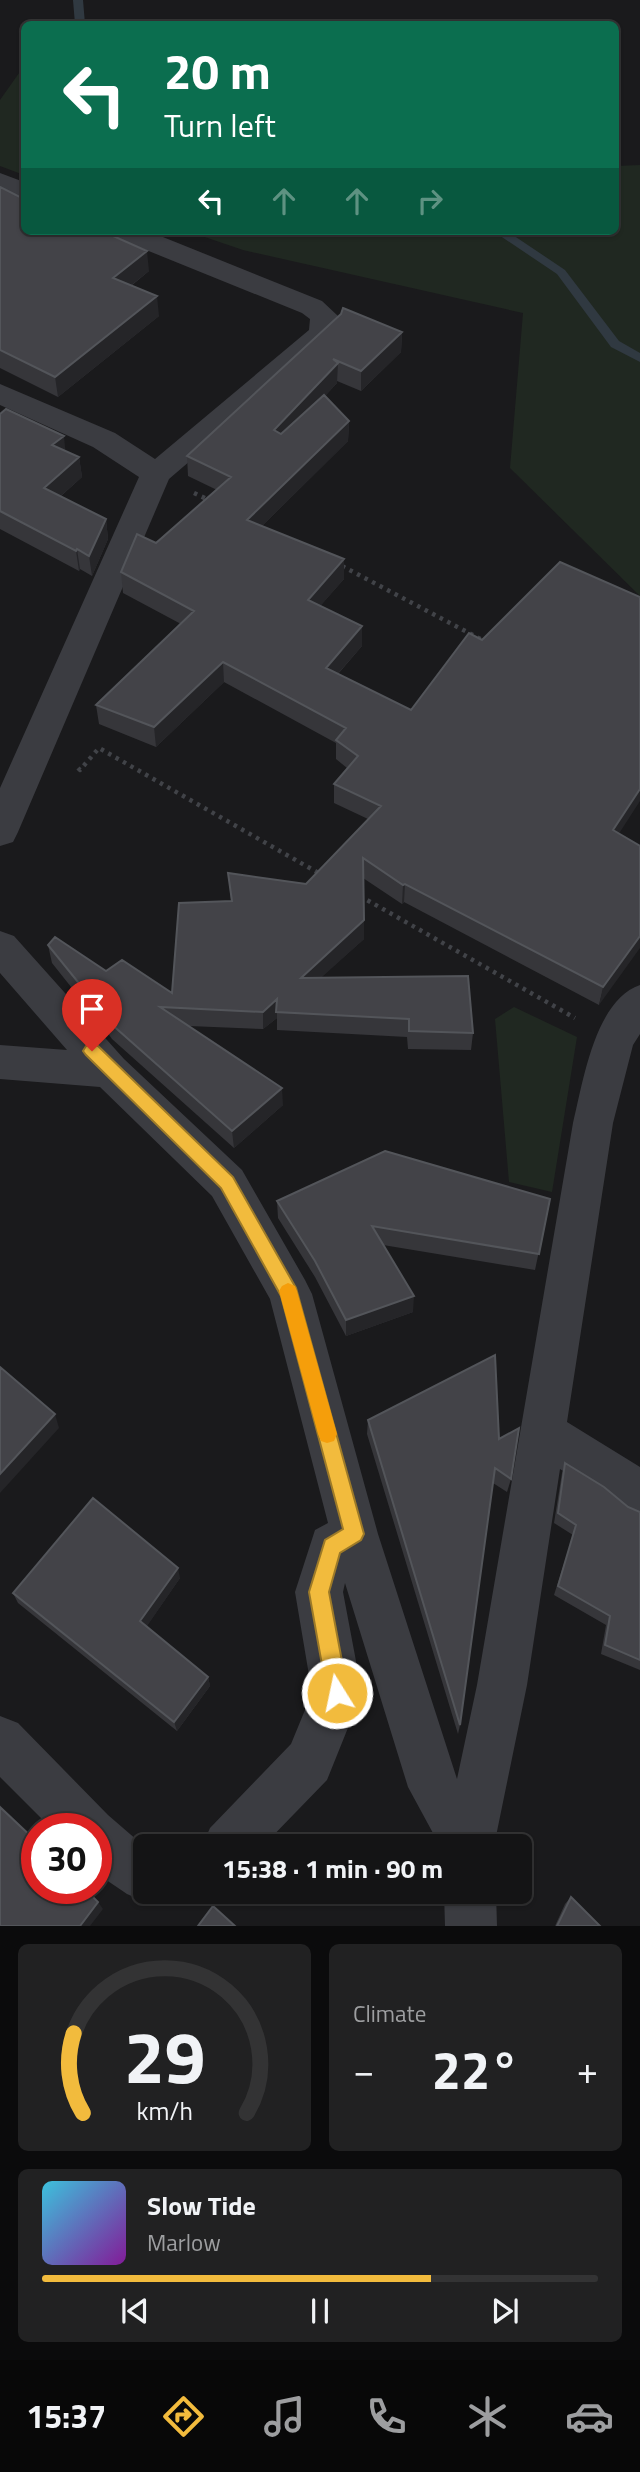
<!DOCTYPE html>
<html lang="en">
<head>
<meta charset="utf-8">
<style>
  body { margin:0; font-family:"Titillium Web",sans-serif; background:#212122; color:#f1f3f6; height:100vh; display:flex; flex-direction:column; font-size:26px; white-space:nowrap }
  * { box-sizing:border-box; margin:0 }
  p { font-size:23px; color:#9d9ea0 }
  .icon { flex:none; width:38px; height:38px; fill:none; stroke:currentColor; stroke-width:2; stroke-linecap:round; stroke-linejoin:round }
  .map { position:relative; height:1926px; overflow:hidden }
  .details { display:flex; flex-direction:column; gap:18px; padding:18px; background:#0b0b0c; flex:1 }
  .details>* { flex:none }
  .top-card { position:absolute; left:21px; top:21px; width:598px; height:214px; border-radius:10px; box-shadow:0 2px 5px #0004,0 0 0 2px #333334; background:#0b6e4f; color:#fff; overflow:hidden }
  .speed { position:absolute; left:21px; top:1813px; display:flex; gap:14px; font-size:35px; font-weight:700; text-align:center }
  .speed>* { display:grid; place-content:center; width:91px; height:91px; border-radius:50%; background:#141415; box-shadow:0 2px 5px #0004,0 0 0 2px #333334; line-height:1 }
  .speed .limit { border:10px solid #d22; background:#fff; color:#111 }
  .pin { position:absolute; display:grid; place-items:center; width:60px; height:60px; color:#fff; margin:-72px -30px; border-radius:50% 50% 50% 0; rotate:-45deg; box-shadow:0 0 7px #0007 }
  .pin .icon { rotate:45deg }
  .me { position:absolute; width:77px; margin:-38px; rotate:350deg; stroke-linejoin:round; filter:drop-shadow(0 0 5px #0008) }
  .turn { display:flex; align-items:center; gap:24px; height:147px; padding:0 28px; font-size:32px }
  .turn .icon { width:91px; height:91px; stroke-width:2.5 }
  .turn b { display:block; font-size:49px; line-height:60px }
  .lanes { display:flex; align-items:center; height:66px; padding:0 28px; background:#0003; justify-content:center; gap:35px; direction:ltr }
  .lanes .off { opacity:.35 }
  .big { font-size:52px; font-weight:700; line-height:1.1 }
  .details .widget { flex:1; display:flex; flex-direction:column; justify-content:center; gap:10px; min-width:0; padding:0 24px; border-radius:10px; background:#212122 }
  .details .dial { align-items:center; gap:0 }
  .dial svg { height:182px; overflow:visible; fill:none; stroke:#333334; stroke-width:7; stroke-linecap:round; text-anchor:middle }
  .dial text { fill:#f1f3f6; stroke:none }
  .song { display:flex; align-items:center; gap:21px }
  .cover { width:84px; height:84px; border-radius:10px; background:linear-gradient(135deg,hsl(190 70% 55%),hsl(290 70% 35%)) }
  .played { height:7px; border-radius:4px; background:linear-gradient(90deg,#f2bb3d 70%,#333334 70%) }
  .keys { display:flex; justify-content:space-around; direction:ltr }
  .heat { display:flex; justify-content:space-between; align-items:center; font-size:38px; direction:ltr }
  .details .tiles { flex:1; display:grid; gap:18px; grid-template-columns:1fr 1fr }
  .widget:last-child { grid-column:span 2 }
  .trip { position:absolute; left:133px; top:1834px; width:399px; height:70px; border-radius:10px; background:#141415; box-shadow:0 2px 5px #0004,0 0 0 2px #333334; font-weight:700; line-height:70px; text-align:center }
  .dock { display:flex; height:112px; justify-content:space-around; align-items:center; background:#080808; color:#9d9ea0 }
  .dock .icon { width:49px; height:49px }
  .dock .current { color:#f2bb3d }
  .dock b { font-size:32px; color:#f1f3f6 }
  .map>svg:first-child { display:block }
  .green { fill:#202821 }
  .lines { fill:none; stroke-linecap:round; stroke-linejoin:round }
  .stream { fill:#303941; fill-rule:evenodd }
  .path { stroke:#414348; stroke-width:4.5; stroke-dasharray:3.5 5; stroke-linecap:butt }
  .minor { fill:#3b3c41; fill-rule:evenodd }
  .wall { fill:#36363a }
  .shaded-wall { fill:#252528 }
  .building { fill:#434348; stroke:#53555a; stroke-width:2 }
  .route { fill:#f2bb3d; stroke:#9d7a28; stroke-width:2 }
  .slow { fill:#f59e0b }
</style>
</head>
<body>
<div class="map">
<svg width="640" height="1926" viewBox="0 0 640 1926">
  <rect width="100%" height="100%" fill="#1a1a1c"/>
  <path class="green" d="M24,66V175L0,166V100Z
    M640,165V596L510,468L523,313L243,250L187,231H616V166Z
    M514,1007L577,1037L552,1192L509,1182L495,1019Z"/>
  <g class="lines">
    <path class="stream" d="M73,0H83L85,24H75Z
      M493,231H507L565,270L619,341L640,353V362L611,347L557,274Z"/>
    <path class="path" d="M194,493L211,501
      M342,566L486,642
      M78,768L80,770L99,748L322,875
      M360,896L575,1018"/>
    <path class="minor" d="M0,173L24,182V199L0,191Z
      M110,231H148L322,301L338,316L339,333L169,479L18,832L13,842L0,846V788L139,477L93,447L0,405V384L115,433L155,459L309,330L310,319L302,313L114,237Z
      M0,931L14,936L124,1059L242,1170L305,1280L312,1294L378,1534L457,1779L477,1685L573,1123C583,1082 595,1000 640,985V1034L633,1045L613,1123L567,1422L640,1467V1517L624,1510L560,1469L527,1685L494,1846H440L408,1787L345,1583L343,1592L362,1693L327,1780L263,1846H202L210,1828L291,1744L312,1693L295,1592L315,1530L328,1523L270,1299L212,1196L100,1087L0,1079V1045L67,1050L0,973Z
      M0,1716L18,1723L108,1815L145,1847V1892H165L163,1894L145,1902L127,1894L96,1873V1829H52L0,1777Z
      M444,1892H496L497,1926H445Z"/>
  </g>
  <path class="wall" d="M0,187L149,271L131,286L159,316L58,397L0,368Z
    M341,314L402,332L401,352L361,391L337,381V383L325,396L349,421L348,441L262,526L344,579L320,606L362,626V646L338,674L640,846L599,1005L404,902L402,904L363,878L364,939L321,977L473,1033L471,1050L408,1049L407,1037L277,1030V1018L263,1029L189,1026L283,1105L234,1148L112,1039L99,1021H94L81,1007L79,997L52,963L48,945L106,971L172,993L231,901L228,873L306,884L368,819L334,803V784L347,768L336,759V743L224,682L156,747L99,724L96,705L181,624L123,593L121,572L217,490L188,476L187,456Z
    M0,414L66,451L79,457L82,477L61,496L106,519L108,539L92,576L80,569L79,571L0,529Z
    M550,1199L535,1270L383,1245L413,1312L346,1336L315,1277L278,1218L277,1201Z
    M368,1420L499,1439L511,1479L507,1492L493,1483L460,1725L458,1734L367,1434Z
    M565,1463L628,1507L640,1512V1670L601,1654L606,1625L554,1595L573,1535L554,1523L562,1473Z
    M180,1578L146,1627L208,1677L210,1686L177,1731L18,1603L13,1593Z
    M571,1897L600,1926H555L565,1904Z"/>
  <path class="shaded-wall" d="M147,251L149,271L115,298L113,278Z
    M157,296L159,316L58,397L55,377Z
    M402,332L401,352L361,391V371Z
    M338,363L337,383L274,451V430Z
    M349,421L348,441L248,540L247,520Z
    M64,436L66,457L52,445Z
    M79,457L82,477L47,508L44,488Z
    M106,519L108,539L92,576L89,556Z
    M77,549L80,569L79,571L76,551Z
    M344,559V579L308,620V600Z
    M362,626V646L326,687V668Z
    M223,662L224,682L156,747L154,727Z
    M640,789V801L609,849L613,830Z
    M405,884L404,902L402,904L403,885Z
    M364,920V939L301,996V978Z
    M640,936V948L599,1005L603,987Z
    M277,999V1018L263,1029V1012Z
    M282,1088L283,1105L234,1148L232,1131Z
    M414,1296L413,1312L346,1336V1320Z
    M55,1414L59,1428L0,1493V1474Z
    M178,1568L180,1578L143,1632L140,1621Z
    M208,1677L210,1686L177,1731L174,1722Z
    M98,1902L103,1909L90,1926H80Z"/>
  <path class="building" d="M0,187L24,199V231H102L147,251L113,278L157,296L55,377L0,350Z
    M343,308L402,332L361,371L333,359L338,363L274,430L281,434L324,395L349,421L247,520L344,559L308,600L362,626L326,668L411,710L469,633L482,640L560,562L640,597V789L613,830L640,846V936L603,987L405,884L403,885L363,858L364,920L301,978L468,976L473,1033L409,1031V1019L276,1012L277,999L263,1012L160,1007L282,1088L232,1131L109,1022L96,1004L90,1003L78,989L82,987L48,945L55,937L106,971L122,960L172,993L179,903L232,901L228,873L306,884L381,806L334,784L358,756L336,740L346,728L223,662L154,727L96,705L194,611L121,572L137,534L156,543L231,477L187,456L341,314Z
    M6,409L64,436L52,445L79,457L44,488L106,519L89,556L77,549L76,551L0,511V414Z
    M385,1151L550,1199L539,1254L372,1226L414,1296L346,1320L315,1261L277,1201Z
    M495,1355L499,1439L519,1428L511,1479L495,1468L460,1725L368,1420Z
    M0,1367L55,1414L0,1474Z
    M565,1463L604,1487L628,1507L640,1512V1660L605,1645L610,1616L558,1586L576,1525L558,1513Z
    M93,1498L178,1568L140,1621L208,1677L174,1722L13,1593Z
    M0,1807L37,1842V1888H84L98,1902L80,1926H0Z
    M571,1897L600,1926H557Z
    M213,1906L235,1926H198Z"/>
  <path class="route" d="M92,1044L98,1046L233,1177L296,1288L364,1534L361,1540L340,1553L329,1592L348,1693L345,1700L337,1703L330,1700L327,1693L309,1592L325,1540L343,1529L281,1296L221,1188L86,1055L83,1051L86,1046Z"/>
  <path class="slow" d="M288,1283L295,1286L297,1291L337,1434L334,1441L327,1443L321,1441L318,1434L279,1291L282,1286Z"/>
</svg>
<div class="speed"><div class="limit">30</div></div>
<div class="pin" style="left:92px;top:1051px;background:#d93025"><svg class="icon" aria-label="arrive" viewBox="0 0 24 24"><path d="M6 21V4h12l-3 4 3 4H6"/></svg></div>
<svg class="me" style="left:337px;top:1693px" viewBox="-20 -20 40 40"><circle r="17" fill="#f2bb3d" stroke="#fff" stroke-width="3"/><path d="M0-11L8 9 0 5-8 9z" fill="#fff"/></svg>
<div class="trip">15:38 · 1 min · 90 m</div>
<div class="top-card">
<div class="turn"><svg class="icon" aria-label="left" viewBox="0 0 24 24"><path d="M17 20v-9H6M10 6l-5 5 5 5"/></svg><div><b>20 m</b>Turn left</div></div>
<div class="lanes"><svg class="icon" aria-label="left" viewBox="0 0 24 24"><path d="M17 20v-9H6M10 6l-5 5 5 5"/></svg><svg class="icon off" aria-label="ahead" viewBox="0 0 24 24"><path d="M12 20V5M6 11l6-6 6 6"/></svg><svg class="icon off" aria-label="ahead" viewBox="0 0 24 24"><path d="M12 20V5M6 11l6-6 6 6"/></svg><svg class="icon off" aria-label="right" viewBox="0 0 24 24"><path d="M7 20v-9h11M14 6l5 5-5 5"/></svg></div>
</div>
</div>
<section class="details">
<div class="tiles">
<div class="widget dial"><svg viewBox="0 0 100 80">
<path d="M14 69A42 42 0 1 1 86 69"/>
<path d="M14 69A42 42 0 0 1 10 34" stroke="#f2bb3d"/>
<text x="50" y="56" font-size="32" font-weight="700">29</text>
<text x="50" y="72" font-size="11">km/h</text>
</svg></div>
<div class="widget"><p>Climate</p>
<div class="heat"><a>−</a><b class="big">22°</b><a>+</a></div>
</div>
<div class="widget">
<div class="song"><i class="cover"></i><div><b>Slow Tide</b><p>Marlow</p></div></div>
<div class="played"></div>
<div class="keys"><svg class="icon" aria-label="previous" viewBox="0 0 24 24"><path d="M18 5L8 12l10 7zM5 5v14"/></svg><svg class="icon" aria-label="pause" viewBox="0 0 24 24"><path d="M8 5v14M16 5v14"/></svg><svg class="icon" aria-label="next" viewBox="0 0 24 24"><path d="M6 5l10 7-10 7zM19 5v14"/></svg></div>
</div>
</div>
</section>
<nav class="dock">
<b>15:37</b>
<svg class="icon current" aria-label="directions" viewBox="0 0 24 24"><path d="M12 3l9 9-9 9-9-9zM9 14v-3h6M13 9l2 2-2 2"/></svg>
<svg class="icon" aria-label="music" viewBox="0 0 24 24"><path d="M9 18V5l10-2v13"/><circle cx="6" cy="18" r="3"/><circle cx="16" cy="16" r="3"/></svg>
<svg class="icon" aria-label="phone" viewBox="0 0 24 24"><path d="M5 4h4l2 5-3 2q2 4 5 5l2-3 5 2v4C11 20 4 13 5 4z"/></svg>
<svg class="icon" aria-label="climate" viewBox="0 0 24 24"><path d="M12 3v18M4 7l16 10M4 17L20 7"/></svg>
<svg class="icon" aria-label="car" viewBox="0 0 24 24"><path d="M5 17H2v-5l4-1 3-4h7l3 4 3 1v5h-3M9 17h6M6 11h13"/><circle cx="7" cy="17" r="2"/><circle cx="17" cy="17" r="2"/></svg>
</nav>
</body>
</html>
